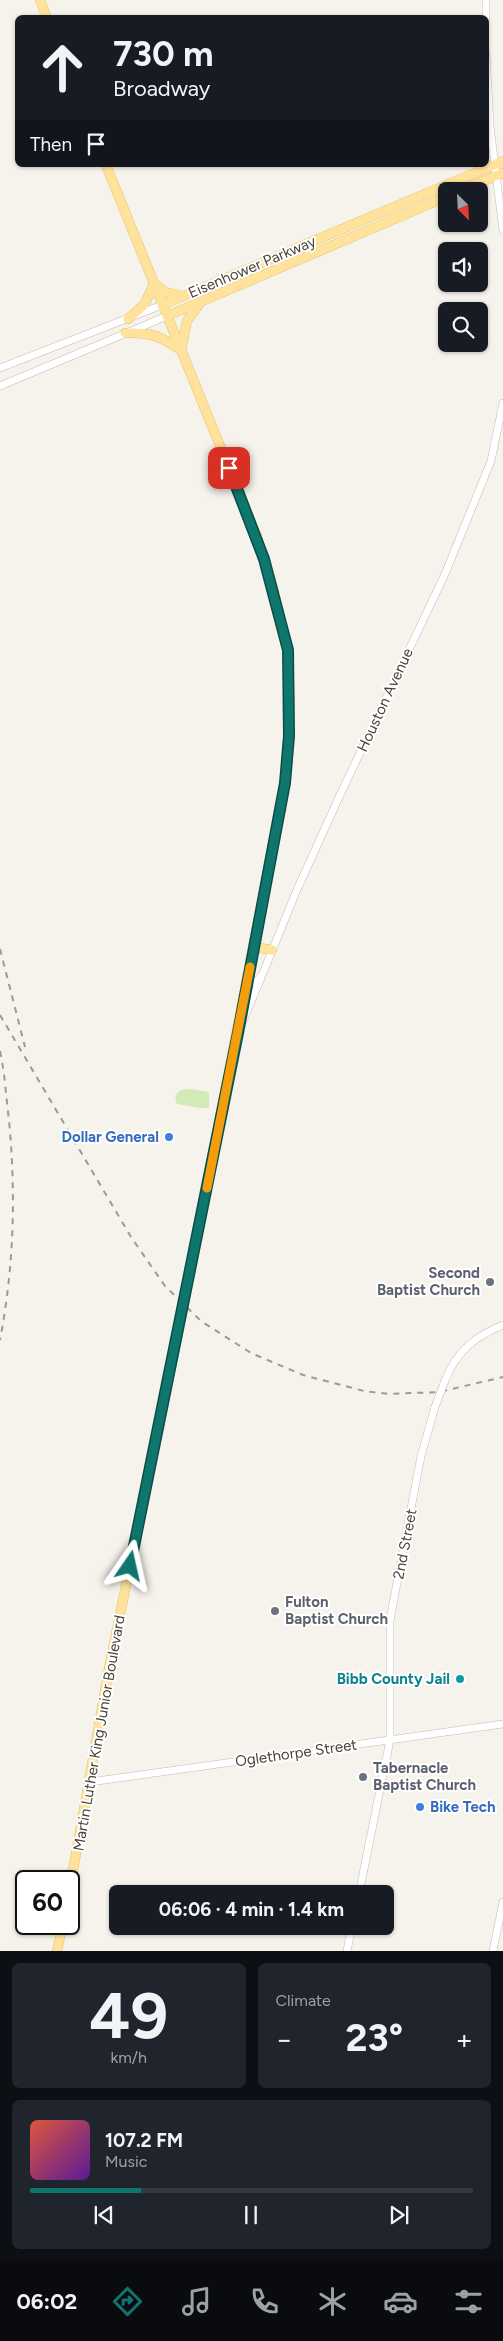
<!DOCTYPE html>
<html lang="en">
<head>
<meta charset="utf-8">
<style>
  body { margin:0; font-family:Figtree,sans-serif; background:#20242c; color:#f1f3f6; height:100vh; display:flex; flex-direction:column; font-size:19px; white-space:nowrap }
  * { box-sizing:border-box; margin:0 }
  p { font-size:16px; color:#9ea1a6 }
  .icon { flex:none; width:28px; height:28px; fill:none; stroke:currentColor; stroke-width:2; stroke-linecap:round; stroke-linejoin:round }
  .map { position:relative; height:1951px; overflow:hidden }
  .side { display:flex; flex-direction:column; gap:12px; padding:12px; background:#0d0f14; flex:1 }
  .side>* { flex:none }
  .hud { position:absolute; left:15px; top:15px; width:474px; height:152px; border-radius:8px; box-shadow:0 1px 4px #0004; background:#171b24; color:#f1f3f6; overflow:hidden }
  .needle { width:32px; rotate:156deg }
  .tools { position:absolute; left:438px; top:182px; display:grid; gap:10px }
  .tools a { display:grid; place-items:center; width:50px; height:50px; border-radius:8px; background:#171b24; box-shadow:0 1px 4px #0004; font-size:25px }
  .speed { position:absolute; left:15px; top:1870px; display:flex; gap:10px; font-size:25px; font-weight:700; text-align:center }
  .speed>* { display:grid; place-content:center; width:65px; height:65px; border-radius:50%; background:#171b24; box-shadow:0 1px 4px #0004; line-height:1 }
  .speed .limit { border:2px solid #111; border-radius:8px; background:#fff; color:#111 }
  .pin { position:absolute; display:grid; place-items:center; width:42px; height:42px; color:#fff; margin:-21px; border-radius:10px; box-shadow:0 2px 8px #0006 }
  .me { position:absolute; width:55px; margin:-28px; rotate:11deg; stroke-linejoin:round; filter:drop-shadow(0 0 4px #0008) }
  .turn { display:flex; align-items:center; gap:18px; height:105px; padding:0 15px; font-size:22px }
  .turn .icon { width:65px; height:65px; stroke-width:2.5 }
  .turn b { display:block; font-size:35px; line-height:42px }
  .then { display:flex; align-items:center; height:48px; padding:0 15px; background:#0003; gap:10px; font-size:19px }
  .big { font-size:38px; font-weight:700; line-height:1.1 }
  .side .tile { flex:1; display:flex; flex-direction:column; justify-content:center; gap:8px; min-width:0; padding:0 18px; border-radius:8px; background:#20242c }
  .side .dial { align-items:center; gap:0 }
  .dial b { font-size:65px; line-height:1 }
  .song { display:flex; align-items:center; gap:15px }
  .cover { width:60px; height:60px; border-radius:8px; background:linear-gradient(135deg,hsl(10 70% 55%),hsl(270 70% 35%)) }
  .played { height:5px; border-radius:2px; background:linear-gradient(90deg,#0f766e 25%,#363941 25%) }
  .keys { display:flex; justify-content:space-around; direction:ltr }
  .heat { display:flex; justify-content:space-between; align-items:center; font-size:28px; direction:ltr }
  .side .tiles { flex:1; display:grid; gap:12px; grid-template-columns:1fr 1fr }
  .tile:last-child { grid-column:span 2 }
  .trip { position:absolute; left:109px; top:1885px; width:285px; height:50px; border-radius:8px; background:#171b24; box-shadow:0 1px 4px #0004; font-weight:700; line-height:50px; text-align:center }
  .tabs { display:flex; height:80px; justify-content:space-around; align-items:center; background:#090b0e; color:#9ea1a6 }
  .tabs .icon { width:35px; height:35px }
  .tabs .on { color:#0f766e }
  .tabs b { font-size:22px; color:#f1f3f6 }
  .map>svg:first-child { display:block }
  .green { fill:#d2eab5 }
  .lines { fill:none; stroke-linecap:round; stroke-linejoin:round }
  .tertiary-casing { stroke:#c2bbae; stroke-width:8 }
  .primary-casing { stroke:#e6c16a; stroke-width:10 }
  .tertiary { stroke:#fff; stroke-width:7 }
  .primary { stroke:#ffe39c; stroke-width:9 }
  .rail { stroke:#9a9a9a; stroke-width:2; stroke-dasharray:6 6; stroke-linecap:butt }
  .tertiary-bridge-casing { stroke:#c2bbae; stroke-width:8; stroke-linecap:butt }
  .tertiary-bridge { stroke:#fff; stroke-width:7 }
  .route-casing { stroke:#0a4d48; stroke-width:12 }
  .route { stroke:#0f766e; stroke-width:9 }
  .slow { stroke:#f59e0b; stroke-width:9 }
  .shop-dot { fill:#3f7fe0; stroke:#fff; stroke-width:2 }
  .worship-dot { fill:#6b7280; stroke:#fff; stroke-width:2 }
  .culture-dot { fill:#0f9aa8; stroke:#fff; stroke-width:2 }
  .labels { text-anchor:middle; stroke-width:4; stroke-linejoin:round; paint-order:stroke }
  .street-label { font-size:15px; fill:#4b4439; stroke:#fff }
  .shop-label { font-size:15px; font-weight:bold; fill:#366cbe; stroke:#fff; text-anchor:end }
  .worship-label { font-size:15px; font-weight:bold; fill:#5b616d; stroke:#fff; text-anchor:start }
  .culture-label { font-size:15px; font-weight:bold; fill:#0d838f; stroke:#fff; text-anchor:end }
</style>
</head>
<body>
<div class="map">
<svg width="503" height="1951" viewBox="0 0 503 1951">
  <rect width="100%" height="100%" fill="#f6f3ec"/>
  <path class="green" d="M190,1089L209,1092V1108H200L177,1104C172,1093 180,1089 190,1089Z"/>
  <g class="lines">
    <g class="tertiary-casing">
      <path id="tertiary" d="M486,0V18
        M486,54L490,126L503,230
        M0,368L162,305
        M0,386L167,316
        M247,985L259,979L263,973L296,892L340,795L445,574L491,461L503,403
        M240,1028L261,978
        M446,1378C458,1350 476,1336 503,1325
        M90,1782L503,1724
        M359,1894L390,1740V1620L421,1456L435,1407
        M347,1951L352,1926
        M493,1951L503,1902"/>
    </g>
    <g class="primary-casing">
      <path id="primary" d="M40,0L47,18
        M459,191L503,173
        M154,283L165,292L182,296
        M162,305L503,161
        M167,316L446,197
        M128,319L145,304L154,283
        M125,333C151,332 160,336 181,350
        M181,350L187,321L200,303
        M254,947L272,950
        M69,1893L110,1663L180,1323L285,783L290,716L288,650L272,584L257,537L106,165
        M57,1951L63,1924"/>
    </g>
    <use href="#tertiary" class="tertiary"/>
    <use href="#primary" class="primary"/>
    <path class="rail" d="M0,949L25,1047
      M0,1015L131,1237L165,1286L201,1321L251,1353L303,1375L364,1391L389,1394L439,1392L503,1377
      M0,1051C5,1074 6,1097 9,1120C16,1195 14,1266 0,1340"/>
    <g class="tertiary-bridge-casing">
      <path id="tertiary-bridge" d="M435,1407L446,1378"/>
    </g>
    <use href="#tertiary-bridge" class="tertiary-bridge"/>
  </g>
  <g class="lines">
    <g class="route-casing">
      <path id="route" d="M130,1566L238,1033L285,783L289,736L288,650L264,559L229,468"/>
    </g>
    <use href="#route" class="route"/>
    <path class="slow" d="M207,1188L250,967"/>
  </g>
  <g class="shop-dot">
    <circle cx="169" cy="1137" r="5"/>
    <circle cx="420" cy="1807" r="5"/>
  </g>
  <g class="worship-dot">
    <circle cx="490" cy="1282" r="5"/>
    <circle cx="275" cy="1611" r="5"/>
    <circle cx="363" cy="1777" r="5"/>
  </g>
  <circle class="culture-dot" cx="460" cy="1679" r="5"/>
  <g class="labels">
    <g class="street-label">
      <text transform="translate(252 267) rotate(-23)" y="5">Eisenhower Parkway</text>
      <text transform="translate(385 700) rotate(-65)" y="5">Houston Avenue</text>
      <text transform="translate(405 1544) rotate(-79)" y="5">2nd Street</text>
      <text transform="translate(99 1733) rotate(-80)" y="5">Martin Luther King Junior Boulevard</text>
      <text transform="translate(296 1753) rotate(-8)" y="5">Oglethorpe Street</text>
    </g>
    <g class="shop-label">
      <text x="159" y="1142">Dollar General</text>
      <text x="430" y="1812" text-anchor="start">Bike Tech</text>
    </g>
    <g class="worship-label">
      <text x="480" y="1278" text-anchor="end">Second<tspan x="480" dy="17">Baptist Church</tspan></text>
      <text x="285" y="1607">Fulton<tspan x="285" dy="17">Baptist Church</tspan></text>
      <text x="373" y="1773">Tabernacle<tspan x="373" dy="17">Baptist Church</tspan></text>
    </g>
    <g class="culture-label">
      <text x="450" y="1684">Bibb County Jail</text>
    </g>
  </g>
</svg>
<div class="tools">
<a><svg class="needle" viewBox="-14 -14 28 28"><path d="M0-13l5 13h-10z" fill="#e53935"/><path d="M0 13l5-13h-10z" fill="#9ea1a6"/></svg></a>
<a><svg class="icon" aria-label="sound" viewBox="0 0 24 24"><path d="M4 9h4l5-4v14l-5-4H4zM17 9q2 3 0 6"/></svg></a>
<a><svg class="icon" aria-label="search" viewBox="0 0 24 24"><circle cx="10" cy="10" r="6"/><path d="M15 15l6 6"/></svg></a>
</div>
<div class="speed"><div class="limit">60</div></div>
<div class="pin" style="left:229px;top:468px;background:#d93025"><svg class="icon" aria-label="arrive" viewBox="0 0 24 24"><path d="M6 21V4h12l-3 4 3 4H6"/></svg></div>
<svg class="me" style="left:130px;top:1566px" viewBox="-20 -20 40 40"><path d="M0-17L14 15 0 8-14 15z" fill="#0f766e" stroke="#fff" stroke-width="4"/></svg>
<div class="trip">06:06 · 4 min · 1.4 km</div>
<div class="hud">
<div class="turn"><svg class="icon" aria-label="ahead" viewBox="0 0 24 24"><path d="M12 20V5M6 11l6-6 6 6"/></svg><div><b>730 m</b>Broadway</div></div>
<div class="then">Then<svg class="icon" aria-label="arrive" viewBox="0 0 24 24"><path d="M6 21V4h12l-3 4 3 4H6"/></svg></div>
</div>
</div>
<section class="side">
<div class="tiles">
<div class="tile dial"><b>49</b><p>km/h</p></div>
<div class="tile"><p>Climate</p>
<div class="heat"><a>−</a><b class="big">23°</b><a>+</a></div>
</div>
<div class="tile">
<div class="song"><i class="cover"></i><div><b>107.2 FM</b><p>Music</p></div></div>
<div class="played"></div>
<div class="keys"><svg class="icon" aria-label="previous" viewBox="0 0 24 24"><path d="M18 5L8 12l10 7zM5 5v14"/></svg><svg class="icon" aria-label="pause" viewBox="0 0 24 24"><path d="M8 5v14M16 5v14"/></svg><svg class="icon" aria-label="next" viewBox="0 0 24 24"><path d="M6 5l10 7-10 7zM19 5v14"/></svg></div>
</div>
</div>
</section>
<nav class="tabs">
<b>06:02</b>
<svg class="icon on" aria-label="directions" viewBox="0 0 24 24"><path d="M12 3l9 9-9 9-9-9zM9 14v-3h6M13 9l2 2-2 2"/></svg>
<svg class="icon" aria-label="music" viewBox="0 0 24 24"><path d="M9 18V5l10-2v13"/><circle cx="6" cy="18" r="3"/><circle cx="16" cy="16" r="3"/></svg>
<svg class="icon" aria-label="phone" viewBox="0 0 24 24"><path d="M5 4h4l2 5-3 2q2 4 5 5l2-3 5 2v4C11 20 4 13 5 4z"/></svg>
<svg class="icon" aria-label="climate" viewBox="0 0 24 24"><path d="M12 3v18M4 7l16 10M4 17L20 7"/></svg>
<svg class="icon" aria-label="car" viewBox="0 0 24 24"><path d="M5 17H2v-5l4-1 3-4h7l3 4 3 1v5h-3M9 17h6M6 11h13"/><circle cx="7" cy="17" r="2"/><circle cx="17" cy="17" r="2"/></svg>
<svg class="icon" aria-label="filters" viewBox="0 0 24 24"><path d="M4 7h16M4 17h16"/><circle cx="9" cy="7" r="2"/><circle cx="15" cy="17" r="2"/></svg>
</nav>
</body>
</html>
